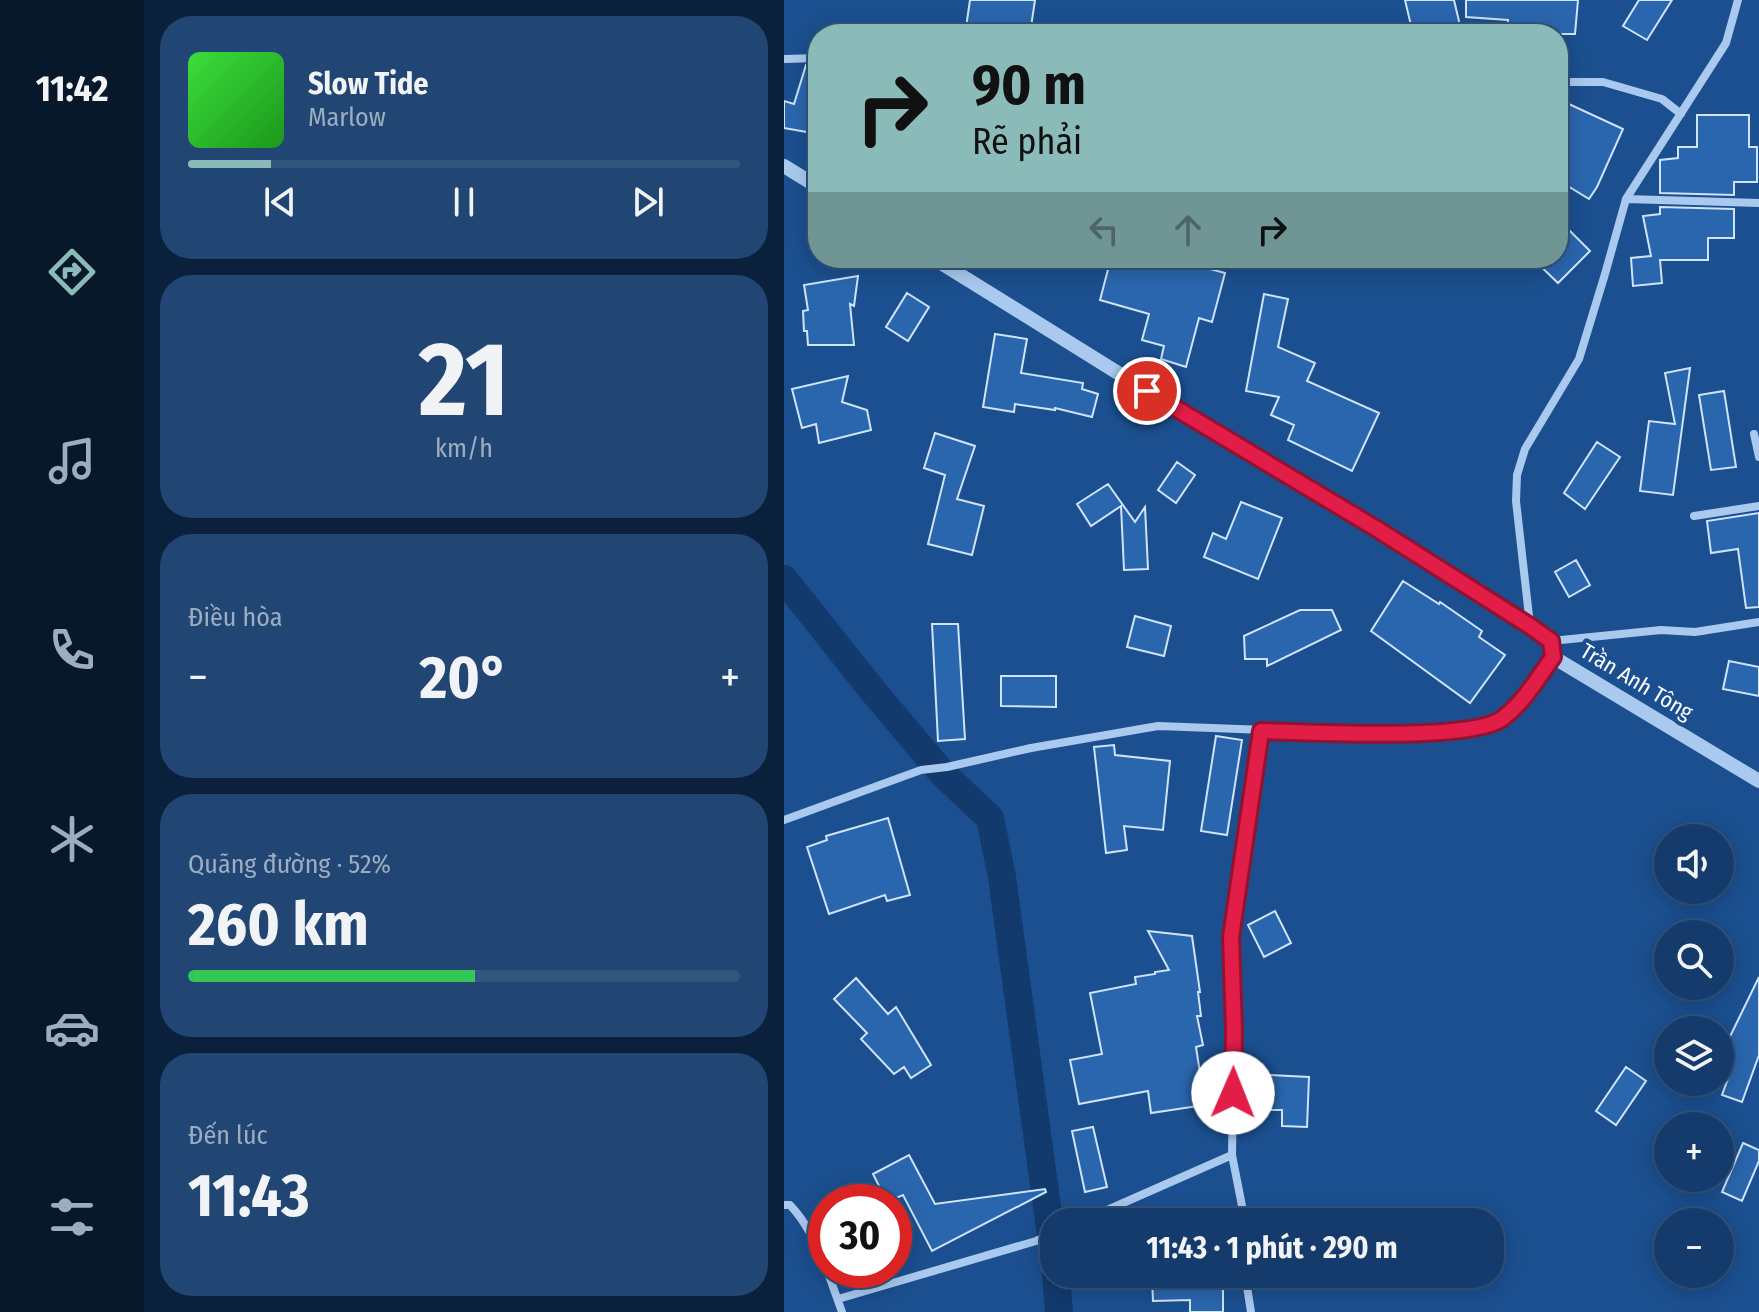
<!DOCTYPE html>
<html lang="vi">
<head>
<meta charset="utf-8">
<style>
  body { margin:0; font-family:"Fira Sans Condensed",sans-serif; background:#214673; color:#f1f3f6; height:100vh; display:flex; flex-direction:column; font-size:30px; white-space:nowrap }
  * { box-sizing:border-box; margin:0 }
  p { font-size:26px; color:#9dadc1 }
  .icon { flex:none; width:44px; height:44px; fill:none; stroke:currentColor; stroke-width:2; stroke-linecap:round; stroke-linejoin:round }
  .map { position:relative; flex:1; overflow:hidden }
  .drawer { display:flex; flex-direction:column; gap:16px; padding:16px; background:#0b203b; width:640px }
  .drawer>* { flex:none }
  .hud { position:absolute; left:24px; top:24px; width:760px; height:244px; border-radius:32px; box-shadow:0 4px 20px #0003,0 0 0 2px #33557e; background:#8bbbb9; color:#111; overflow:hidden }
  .buttons { position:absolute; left:870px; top:824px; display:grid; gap:16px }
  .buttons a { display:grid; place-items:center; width:80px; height:80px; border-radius:50%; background:#143b6b; box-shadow:0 4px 20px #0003,0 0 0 2px #33557e; font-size:40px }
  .speed { position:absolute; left:24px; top:1184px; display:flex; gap:16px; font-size:40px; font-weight:700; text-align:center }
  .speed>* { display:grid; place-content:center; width:104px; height:104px; border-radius:50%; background:#143b6b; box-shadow:0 4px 20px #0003,0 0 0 2px #33557e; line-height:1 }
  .speed .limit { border:12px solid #d22; background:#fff; color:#111 }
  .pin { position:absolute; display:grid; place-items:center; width:68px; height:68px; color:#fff; margin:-34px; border:4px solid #fff; border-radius:50%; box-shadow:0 2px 8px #0007 }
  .me { position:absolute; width:88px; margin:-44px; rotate:1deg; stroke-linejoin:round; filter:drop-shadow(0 0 6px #0008) }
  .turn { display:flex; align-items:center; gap:28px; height:168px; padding:0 32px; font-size:36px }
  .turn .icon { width:104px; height:104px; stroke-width:2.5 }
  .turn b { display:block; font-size:56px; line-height:68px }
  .lanes { display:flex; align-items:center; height:76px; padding:0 32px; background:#0003; justify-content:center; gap:40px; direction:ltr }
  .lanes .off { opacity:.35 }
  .big { font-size:60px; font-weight:700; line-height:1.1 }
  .drawer .tile { flex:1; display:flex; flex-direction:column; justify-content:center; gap:12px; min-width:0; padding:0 28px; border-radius:32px; background:#214673 }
  .drawer .dial { align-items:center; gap:0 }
  .dial b { font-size:104px; line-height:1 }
  .song { display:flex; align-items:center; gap:24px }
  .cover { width:96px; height:96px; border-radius:12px; background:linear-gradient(135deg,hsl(120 70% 55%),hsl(120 70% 35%)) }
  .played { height:8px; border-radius:4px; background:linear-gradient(90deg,#8bbbb9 15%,#33557e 15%) }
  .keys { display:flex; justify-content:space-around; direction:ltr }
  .heat { display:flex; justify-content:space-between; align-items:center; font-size:44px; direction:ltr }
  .charge { height:12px; border-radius:6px; background:linear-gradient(90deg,#34c759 52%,#33557e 0) }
  .trip { position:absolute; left:256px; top:1208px; width:464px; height:80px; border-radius:32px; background:#143b6b; box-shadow:0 4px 20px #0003,0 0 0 2px #33557e; font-weight:700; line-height:80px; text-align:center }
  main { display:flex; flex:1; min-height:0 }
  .tabs { display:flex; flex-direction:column; width:144px; justify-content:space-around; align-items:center; background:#08182b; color:#9dadc1 }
  .tabs .icon { width:56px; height:56px }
  .tabs .on { color:#8bbbb9 }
  .tabs b { font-size:36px; color:#f1f3f6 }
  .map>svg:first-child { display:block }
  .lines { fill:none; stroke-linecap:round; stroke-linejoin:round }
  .canal { stroke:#123a6d; stroke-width:28 }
  .building { fill:#2a66ad; stroke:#cfe3fa; stroke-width:2 }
  .minor { stroke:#a9c9ee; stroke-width:8 }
  .tertiary { stroke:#a9c9ee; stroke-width:14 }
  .route-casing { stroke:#92132f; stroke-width:20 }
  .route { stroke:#e11d48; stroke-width:14 }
  .labels { text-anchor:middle; stroke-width:8; stroke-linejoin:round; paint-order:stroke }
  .street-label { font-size:22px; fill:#fff; stroke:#1b4f8f }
</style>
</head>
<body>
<main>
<nav class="tabs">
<b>11:42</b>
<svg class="icon on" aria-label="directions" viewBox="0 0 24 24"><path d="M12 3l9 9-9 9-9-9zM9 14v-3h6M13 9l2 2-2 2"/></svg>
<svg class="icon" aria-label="music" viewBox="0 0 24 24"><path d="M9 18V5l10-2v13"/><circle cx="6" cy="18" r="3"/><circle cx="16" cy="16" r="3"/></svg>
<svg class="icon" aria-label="phone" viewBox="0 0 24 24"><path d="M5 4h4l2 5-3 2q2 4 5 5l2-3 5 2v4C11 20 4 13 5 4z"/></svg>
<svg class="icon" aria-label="climate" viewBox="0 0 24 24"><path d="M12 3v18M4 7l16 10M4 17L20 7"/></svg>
<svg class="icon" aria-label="car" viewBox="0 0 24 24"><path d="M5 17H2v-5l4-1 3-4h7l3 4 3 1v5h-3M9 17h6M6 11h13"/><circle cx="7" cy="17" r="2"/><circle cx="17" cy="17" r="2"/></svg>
<svg class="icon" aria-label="filters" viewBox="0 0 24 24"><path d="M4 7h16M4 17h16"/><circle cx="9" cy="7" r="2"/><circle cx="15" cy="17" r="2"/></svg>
</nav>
<section class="drawer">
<div class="tile">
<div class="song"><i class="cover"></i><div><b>Slow Tide</b><p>Marlow</p></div></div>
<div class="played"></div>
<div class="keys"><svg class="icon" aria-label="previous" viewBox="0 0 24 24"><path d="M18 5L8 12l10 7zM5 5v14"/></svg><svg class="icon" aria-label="pause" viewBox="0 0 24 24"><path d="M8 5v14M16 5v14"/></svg><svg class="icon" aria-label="next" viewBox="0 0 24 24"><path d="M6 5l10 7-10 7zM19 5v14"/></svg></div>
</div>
<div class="tile dial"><b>21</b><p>km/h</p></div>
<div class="tile"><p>Điều hòa</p>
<div class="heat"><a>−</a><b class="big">20°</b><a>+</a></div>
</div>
<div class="tile"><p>Quãng đường · 52%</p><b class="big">260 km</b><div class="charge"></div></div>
<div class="tile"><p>Đến lúc</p><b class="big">11:43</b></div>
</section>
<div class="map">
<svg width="975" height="1312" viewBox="0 0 975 1312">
  <rect width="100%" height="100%" fill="#1b4f8f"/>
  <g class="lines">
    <path class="canal" d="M0,579L89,691L159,774L206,818L218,877L270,1258
      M272,1274L275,1312"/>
  </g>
  <path class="building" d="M186,0H251L246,34H181Z
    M621,0H670L678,34H629Z
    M682,0H794L791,34H723L724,20L682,17Z
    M855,0H888L863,40L839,26Z
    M22,65H34V134L0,128V101L10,104Z
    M774,99L839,129L813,187L805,199L774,180Z
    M913,115H965V147H973V182H950V195L876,193V160L894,158V147H913Z
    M876,207L950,209V238H924V260H876L878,283L849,286L847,258L867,256L859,216L876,214Z
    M774,219L806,251L774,283L748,258H774Z
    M327,258H385L441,273L428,322L415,318L402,367L377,359L380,346L358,340L365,314L316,300Z
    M74,276L70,306L66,304L70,345H24L23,331H20L19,311L24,310L20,285Z
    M123,293L145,307L124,341L102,327Z
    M480,294L504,299L494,347L531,363L523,381L595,413L568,471L504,440L510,425L487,415L495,397L462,391Z
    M211,334L243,339L237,373L299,383L298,389L314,394L308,417L271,408V410L231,404L230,412L199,407Z
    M906,368L889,495L856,491L865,421L891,424L881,373Z
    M64,376L58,402L83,410L87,430L35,443L32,424L18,428L8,389Z
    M940,391L952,467L927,470L915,395Z
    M151,433L191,446L173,499L200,506L188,555L144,544L161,475L140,468Z
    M813,442L836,457L801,509L780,493Z
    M393,462L411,475L392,503L374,490Z
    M324,484L351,522L361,507L364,569L340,570L337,506L307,526L293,504Z
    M457,502L498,518L474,579L420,557L429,533L442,539Z
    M975,513V607L962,608L954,549L927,553L923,521Z
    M792,560L806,585L785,597L771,572Z
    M619,581L655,604L656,602L698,631L695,637L721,655L686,703L587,631Z
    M516,610H548L557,630L483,666V659H461L460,636Z
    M351,616L387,626L380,656L343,647Z
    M148,624H174L181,739L154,741Z
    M945,661L975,667V696L939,689Z
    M217,676H272V707L217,706Z
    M432,736L458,740L443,835L417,831Z
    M330,745L331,755L386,761L379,830L340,826L343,850L322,853L310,747Z
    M104,818L126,895L103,901L101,895L45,914L23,847L43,840L42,836Z
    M491,911L507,943L480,957L464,925Z
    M364,931L408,936L416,992H414L417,1016H413L419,1045L412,1047L421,1105L367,1113L364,1091L295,1104L286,1060L318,1054L306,993L352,984L351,977L371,974V972L385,970Z
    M975,977V1055L958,1102L938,1095L949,1065L936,1061V1057Z
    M72,978L104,1014L112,1007L147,1065L127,1078L120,1067L110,1074L77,1039L83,1033L50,999Z
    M842,1067L862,1081L832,1125L812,1111Z
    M484,1075L525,1077L523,1127L498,1126V1110H483Z
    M309,1127L323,1187L301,1192L288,1131Z
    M959,1143L975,1150V1161L958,1201L938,1192Z
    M125,1155L151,1204L261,1189L262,1192L148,1251L119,1195L103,1202L89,1174Z
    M439,1276V1312H406V1300L369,1301L368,1279Z"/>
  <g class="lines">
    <path class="minor" d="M0,59L34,58
      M774,82H819L878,99L897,114
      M842,199L975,203
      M970,434L975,457
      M910,516L975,506
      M746,625L732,501L733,475L741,449L795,359L821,274L842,199L942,43L954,0
      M767,641L877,630L911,632L975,622
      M0,820L137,770L163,767L247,748L374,726L593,734L681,730L717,720L743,693L769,657
      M0,1205H6C23,1223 33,1244 42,1268
      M296,1222L448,1155
      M459,1222V1211L448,1155L450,1030L447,937L477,731
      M43,1270L58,1312
      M461,1274L467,1312
      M54,1299L252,1241L270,1233"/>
    <path class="tertiary" d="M0,166L34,187
      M149,258L416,424L593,529L746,626L767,641L769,657L975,781"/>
  </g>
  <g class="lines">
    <g class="route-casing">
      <path id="route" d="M363,391L593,529L746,626L767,641L769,657C754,678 740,702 719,718C689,742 522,732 477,731L447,937L450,1030L449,1093"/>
    </g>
    <use href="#route" class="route"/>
  </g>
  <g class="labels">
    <g class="street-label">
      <text transform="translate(853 681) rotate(31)" y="8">Trần Anh Tông</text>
    </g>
  </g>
</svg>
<div class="buttons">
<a><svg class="icon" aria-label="sound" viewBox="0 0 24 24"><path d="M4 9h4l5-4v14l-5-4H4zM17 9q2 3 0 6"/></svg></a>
<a><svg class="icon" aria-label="search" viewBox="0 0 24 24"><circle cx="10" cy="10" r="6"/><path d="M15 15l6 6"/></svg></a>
<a><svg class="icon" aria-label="layers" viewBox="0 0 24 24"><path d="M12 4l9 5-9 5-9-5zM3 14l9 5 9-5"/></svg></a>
<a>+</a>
<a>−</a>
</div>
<div class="speed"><div class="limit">30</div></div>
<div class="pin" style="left:363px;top:391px;background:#d93025"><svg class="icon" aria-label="arrive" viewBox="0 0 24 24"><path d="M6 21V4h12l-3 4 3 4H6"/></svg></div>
<svg class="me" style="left:449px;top:1093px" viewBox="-20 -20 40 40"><circle r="19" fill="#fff"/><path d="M0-13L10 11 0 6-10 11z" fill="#e11d48"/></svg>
<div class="trip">11:43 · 1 phút · 290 m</div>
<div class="hud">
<div class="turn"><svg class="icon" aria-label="right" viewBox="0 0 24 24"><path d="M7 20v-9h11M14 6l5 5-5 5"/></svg><div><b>90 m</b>Rẽ phải</div></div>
<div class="lanes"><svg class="icon off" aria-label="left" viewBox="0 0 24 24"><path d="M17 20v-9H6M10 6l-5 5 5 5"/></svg><svg class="icon off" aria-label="ahead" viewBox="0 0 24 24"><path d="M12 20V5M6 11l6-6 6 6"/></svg><svg class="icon" aria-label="right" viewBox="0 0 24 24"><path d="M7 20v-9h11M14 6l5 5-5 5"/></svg></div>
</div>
</div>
</main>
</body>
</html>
